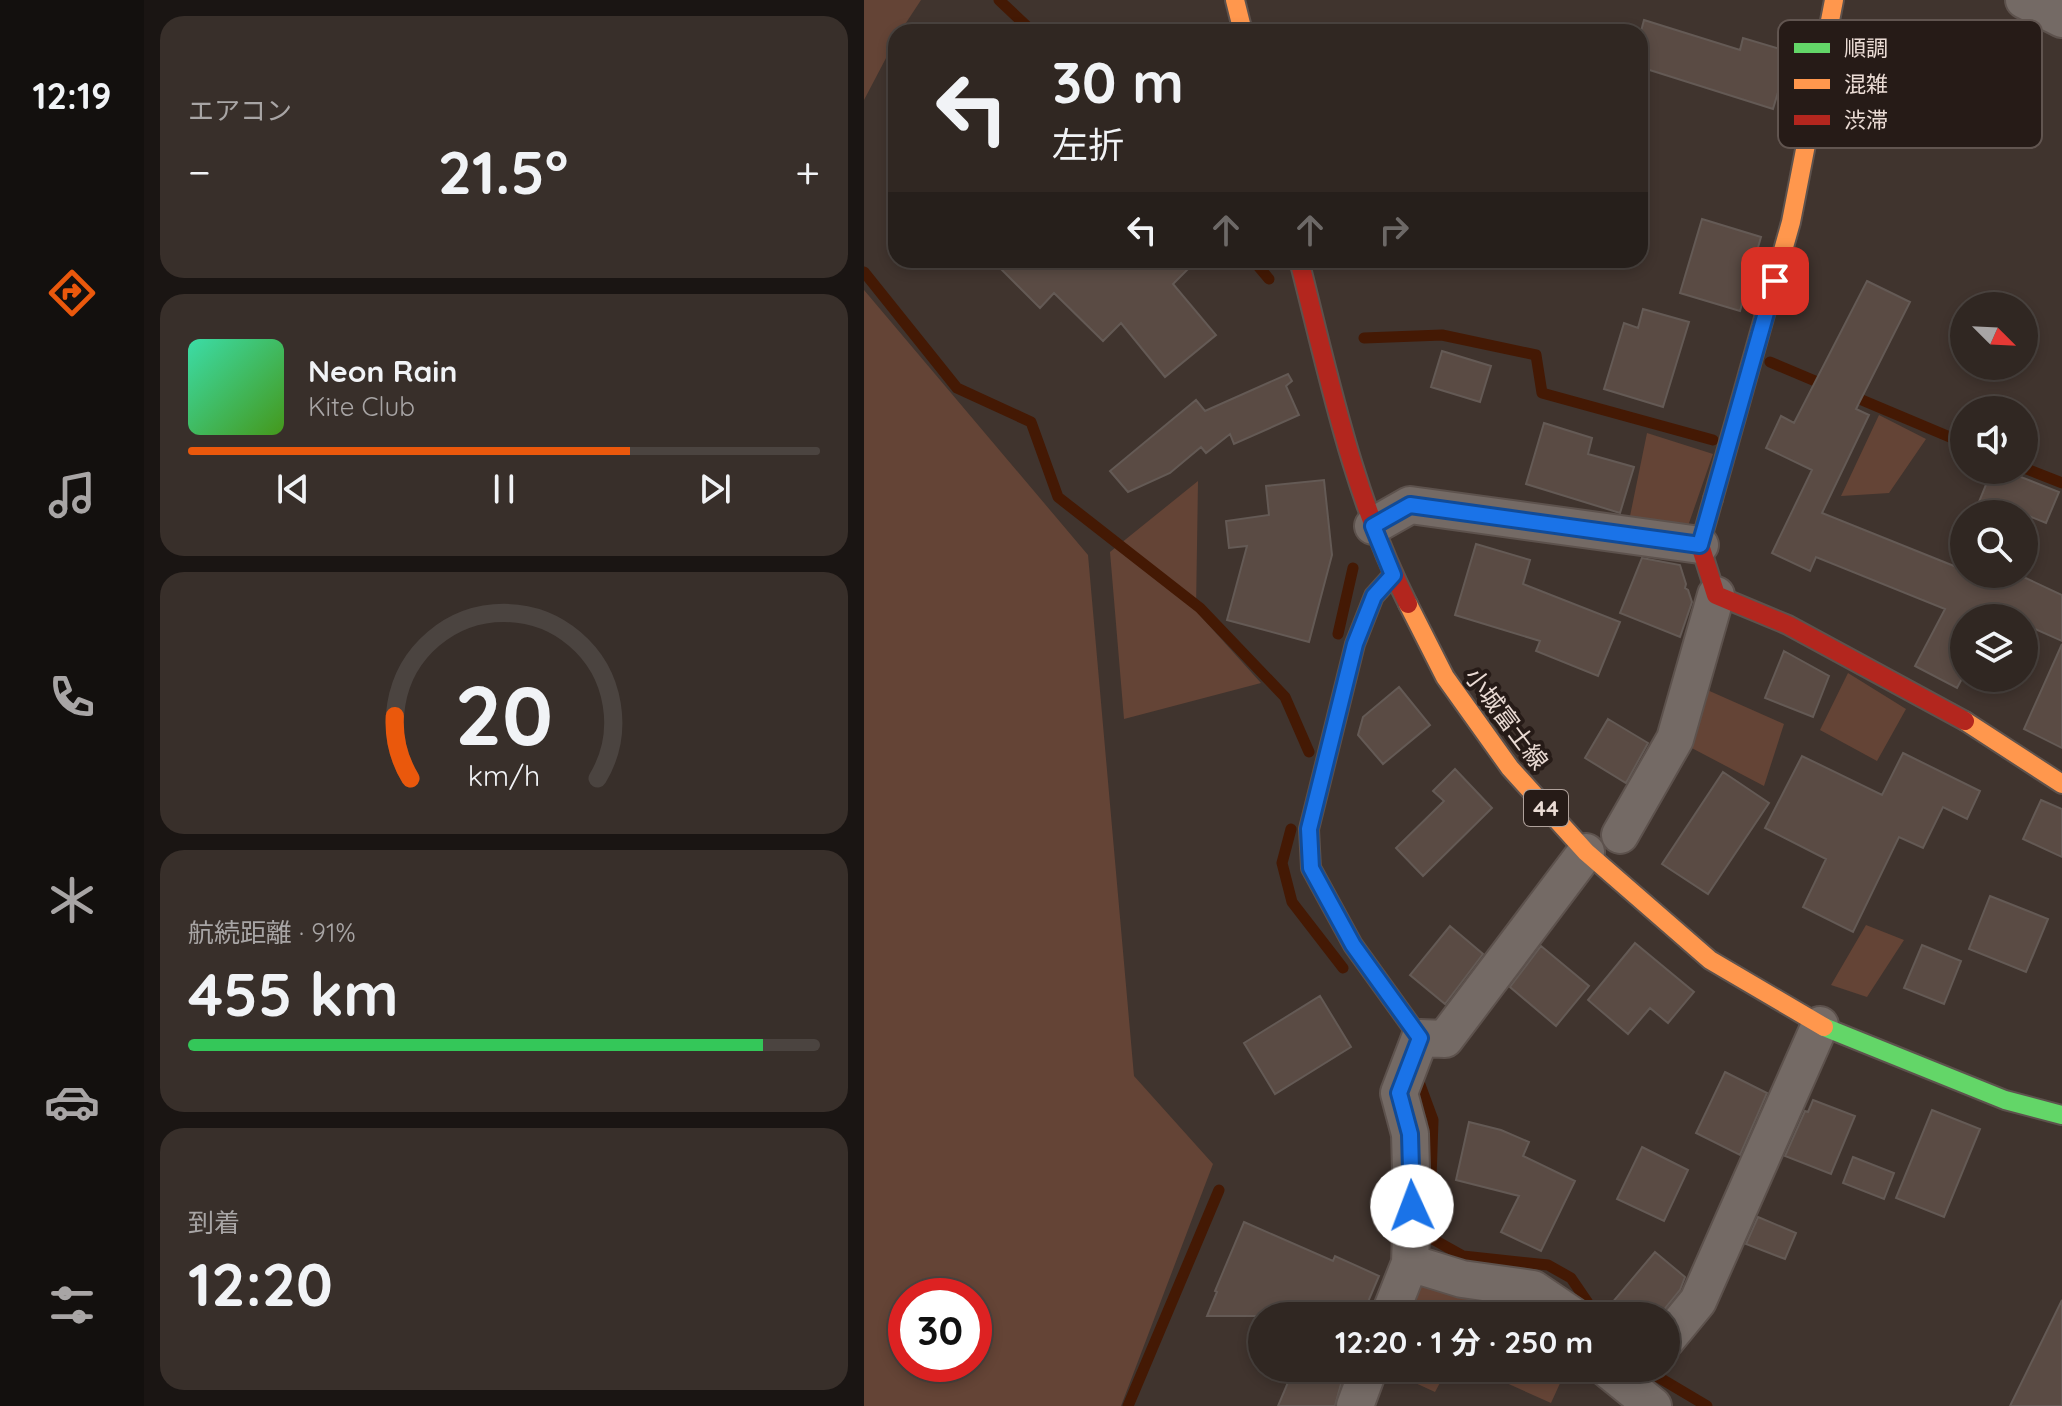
<!DOCTYPE html>
<html lang="ja">
<head>
<meta charset="utf-8">
<style>
  body { margin:0; font-family:Quicksand,"Noto Sans JP",sans-serif; background:#382f2a; color:#f1f3f6; height:100vh; display:flex; flex-direction:column; font-size:30px; white-space:nowrap }
  * { box-sizing:border-box; margin:0 }
  p { font-size:26px; color:#a8a5a5 }
  .icon { flex:none; width:44px; height:44px; fill:none; stroke:currentColor; stroke-width:2; stroke-linecap:round; stroke-linejoin:round }
  .map { position:relative; flex:1; overflow:hidden }
  .details { display:flex; flex-direction:column; gap:16px; padding:16px; background:#1a1513; width:720px }
  .details>* { flex:none }
  .hud { position:absolute; left:24px; top:24px; width:760px; height:244px; border-radius:24px; box-shadow:0 4px 12px #0003,0 0 0 2px #4b4440; background:#302722; color:#f1f3f6; overflow:hidden }
  .needle { width:52px; rotate:114deg }
  .tools { position:absolute; left:1086px; top:292px; display:grid; gap:16px }
  .tools a { display:grid; place-items:center; width:88px; height:88px; border-radius:50%; background:#302722; box-shadow:0 4px 12px #0003,0 0 0 2px #4b4440; font-size:40px }
  .speed { position:absolute; left:24px; top:1278px; display:flex; gap:16px; font-size:40px; font-weight:700; text-align:center }
  .speed>* { display:grid; place-content:center; width:104px; height:104px; border-radius:50%; background:#302722; box-shadow:0 4px 12px #0003,0 0 0 2px #4b4440; line-height:1 }
  .speed .limit { border:12px solid #d22; background:#fff; color:#111 }
  .pin { position:absolute; display:grid; place-items:center; width:68px; height:68px; color:#fff; margin:-34px; border-radius:16px; box-shadow:0 4px 12px #0006 }
  .me { position:absolute; width:88px; margin:-44px; rotate:358deg; stroke-linejoin:round; filter:drop-shadow(0 0 6px #0008) }
  .turn { display:flex; align-items:center; gap:28px; height:168px; padding:0 32px; font-size:36px }
  .turn .icon { width:104px; height:104px; stroke-width:2.5 }
  .turn b { display:block; font-size:56px; line-height:68px }
  .lanes { display:flex; align-items:center; height:76px; padding:0 32px; background:#0003; justify-content:center; gap:40px; direction:ltr }
  .lanes .off { opacity:.35 }
  .big { font-size:60px; font-weight:700; line-height:1.1 }
  .details .widget { flex:1; display:flex; flex-direction:column; justify-content:center; gap:12px; min-width:0; padding:0 28px; border-radius:24px; background:#382f2a }
  .details .dial { align-items:center; gap:0 }
  .dial svg { height:208px; overflow:visible; fill:none; stroke:#4b4440; stroke-width:7; stroke-linecap:round; text-anchor:middle }
  .dial text { fill:#f1f3f6; stroke:none }
  .song { display:flex; align-items:center; gap:24px }
  .cover { width:96px; height:96px; border-radius:12px; background:linear-gradient(135deg,hsl(160 70% 55%),hsl(100 70% 35%)) }
  .played { height:8px; border-radius:4px; background:linear-gradient(90deg,#ea580c 70%,#4b4440 70%) }
  .keys { display:flex; justify-content:space-around; direction:ltr }
  .heat { display:flex; justify-content:space-between; align-items:center; font-size:44px; direction:ltr }
  .charge { height:12px; border-radius:6px; background:linear-gradient(90deg,#34c759 91%,#4b4440 0) }
  .trip { position:absolute; left:384px; top:1302px; width:432px; height:80px; border-radius:40px; background:#302722; box-shadow:0 4px 12px #0003,0 0 0 2px #4b4440; font-weight:700; line-height:80px; text-align:center }
  main { display:flex; flex:1; min-height:0 }
  .dock { display:flex; flex-direction:column; width:144px; justify-content:space-around; align-items:center; background:#13100e; color:#a8a5a5 }
  .dock .icon { width:56px; height:56px }
  .dock .selected { color:#ea580c }
  .dock b { font-size:36px; color:#f1f3f6 }
  .map>svg:first-child { display:block }
  .green { fill:#644436; fill-rule:evenodd }
  .lines { fill:none; stroke-linecap:round; stroke-linejoin:round }
  .stream { stroke:#441904; stroke-width:11 }
  .building { fill:#5a4b44; stroke:#645a55; stroke-width:2 }
  .street-casing { stroke:#5d524d; stroke-width:40 }
  .fast-casing { stroke:#5d524d; stroke-width:22 }
  .slow-casing { stroke:#5d524d; stroke-width:22 }
  .jam-casing { stroke:#5d524d; stroke-width:22 }
  .street { stroke:#746a65; stroke-width:36 }
  .fast { stroke:#63d668; stroke-width:18 }
  .slow { stroke:#ff974d; stroke-width:18 }
  .jam { stroke:#b3261e; stroke-width:18 }
  .route-casing { stroke:#114b97; stroke-width:20 }
  .route { stroke:#1a73e8; stroke-width:14 }
  .labels { text-anchor:middle; stroke-width:8; stroke-linejoin:round; paint-order:stroke }
  .shield { fill:#261b17; stroke:#afa19b; stroke-width:2 }
  .shield-label { font-size:22px; font-weight:bold; fill:#eadbd4 }
  .street-label { font-size:24px; fill:#eadbd4; stroke:#261b17 }
  .key { fill:#261b17; stroke:#615550; stroke-width:2 }
  .key-label { font-size:22px; fill:#eadbd4 }
</style>
</head>
<body>
<main>
<nav class="dock">
<b>12:19</b>
<svg class="icon selected" aria-label="directions" viewBox="0 0 24 24"><path d="M12 3l9 9-9 9-9-9zM9 14v-3h6M13 9l2 2-2 2"/></svg>
<svg class="icon" aria-label="music" viewBox="0 0 24 24"><path d="M9 18V5l10-2v13"/><circle cx="6" cy="18" r="3"/><circle cx="16" cy="16" r="3"/></svg>
<svg class="icon" aria-label="phone" viewBox="0 0 24 24"><path d="M5 4h4l2 5-3 2q2 4 5 5l2-3 5 2v4C11 20 4 13 5 4z"/></svg>
<svg class="icon" aria-label="climate" viewBox="0 0 24 24"><path d="M12 3v18M4 7l16 10M4 17L20 7"/></svg>
<svg class="icon" aria-label="car" viewBox="0 0 24 24"><path d="M5 17H2v-5l4-1 3-4h7l3 4 3 1v5h-3M9 17h6M6 11h13"/><circle cx="7" cy="17" r="2"/><circle cx="17" cy="17" r="2"/></svg>
<svg class="icon" aria-label="filters" viewBox="0 0 24 24"><path d="M4 7h16M4 17h16"/><circle cx="9" cy="7" r="2"/><circle cx="15" cy="17" r="2"/></svg>
</nav>
<section class="details">
<div class="widget"><p>エアコン</p>
<div class="heat"><a>−</a><b class="big">21.5°</b><a>+</a></div>
</div>
<div class="widget">
<div class="song"><i class="cover"></i><div><b>Neon Rain</b><p>Kite Club</p></div></div>
<div class="played"></div>
<div class="keys"><svg class="icon" aria-label="previous" viewBox="0 0 24 24"><path d="M18 5L8 12l10 7zM5 5v14"/></svg><svg class="icon" aria-label="pause" viewBox="0 0 24 24"><path d="M8 5v14M16 5v14"/></svg><svg class="icon" aria-label="next" viewBox="0 0 24 24"><path d="M6 5l10 7-10 7zM19 5v14"/></svg></div>
</div>
<div class="widget dial"><svg viewBox="0 0 100 80">
<path d="M14 69A42 42 0 1 1 86 69"/>
<path d="M14 69A42 42 0 0 1 8 45" stroke="#ea580c"/>
<text x="50" y="56" font-size="32" font-weight="700">20</text>
<text x="50" y="72" font-size="11">km/h</text>
</svg></div>
<div class="widget"><p>航続距離 · 91%</p><b class="big">455 km</b><div class="charge"></div></div>
<div class="widget"><p>到着</p><b class="big">12:20</b></div>
</section>
<div class="map">
<svg width="1198" height="1406" viewBox="0 0 1198 1406">
  <rect width="100%" height="100%" fill="#40342e"/>
  <path class="green" d="M0,0H57L36,32H32V39L0,100Z
    M0,290L224,555L270,1076L349,1164L257,1406H0ZM110,1296V1364H42V1296Z
    M1015,415L1062,439L1025,493L977,496Z
    M783,433L849,454L824,526L765,521Z
    M334,481L332,611L397,683L260,719L246,552Z
    M984,673L1042,709L1013,761L956,730Z
    M841,689L920,724L900,786L822,745Z
    M1002,925L1040,940L1003,997L967,985Z
    M555,1278L677,1309L682,1316H542Z
    M523,1368H584L571,1392L523,1370Z
    M609,1368H703L687,1403Z"/>
  <g class="lines">
    <path class="stream" d="M135,0L169,32
      M389,260L405,279
      M0,272L93,388L167,422L194,497L336,608L421,697L445,752
      M500,338L578,335L672,355L678,393L849,440
      M906,362L963,386
      M986,395L1100,443
      M1160,468L1198,483
      M474,634L489,568
      M427,829L418,863L428,902L479,968
      M552,1074L569,1120L565,1237L599,1256L684,1265L707,1278L733,1316
      M779,1368L843,1406
      M264,1406L355,1190"/>
  </g>
  <path class="building" d="M780,20L876,50L879,38L926,52L909,109L776,67V35Z
    M838,219L897,237L876,311L816,293Z
    M128,260H333L309,284L352,335L301,377L257,323L239,341L190,293L176,308Z
    M1003,281L1046,302L992,409L1005,415L958,513L1100,570V574H1153L1198,595V641L1160,624V618H1100V675L1093,688L1051,666L1081,609L952,557L946,571L908,553L948,470L902,448L917,416L930,423Z
    M779,309L825,322L799,407L740,389L760,323L774,328Z
    M578,351L627,366L616,402L567,387Z
    M424,374L428,381L422,386L435,415L370,444L366,434L342,453L337,447L306,473L264,492L246,471L332,400L341,411Z
    M680,423L728,438L724,454L770,467L756,513L662,484Z
    M1128,470H1139L1195,492L1182,523L1160,514H1110Z
    M460,480L468,555L445,642L363,620L383,546L365,548L362,521L405,515L402,486Z
    M612,544L666,560L659,584L756,622L734,676L672,651L676,641L591,615Z
    M778,558L816,565L822,584L821,588L824,590L828,602L816,637L756,613Z
    M1198,644V748L1160,729Z
    M920,651L965,676L949,717L901,698Z
    M535,687L566,725L519,764L494,735L499,717Z
    M744,719L784,743L762,783L721,758Z
    M1039,753L1116,791L1103,819L1079,807L1059,848L1035,837L989,932L939,907L962,859L901,828L938,756L1018,795Z
    M591,769L628,808L559,876L532,848L580,801L569,791Z
    M859,772L905,803L844,894L798,864Z
    M1177,800L1198,809V857L1159,839Z
    M1126,896L1184,919L1162,972L1105,949Z
    M586,926L619,954L581,1004L546,975Z
    M771,943L830,992L804,1023L786,1008L764,1034L724,1000Z
    M1058,945L1097,961L1080,1004L1040,988Z
    M677,946L725,986L692,1026L646,987Z
    M456,996L487,1047L411,1094L380,1043Z
    M861,1072L903,1093L876,1155L832,1133Z
    M949,1100L991,1116L967,1174L921,1156L941,1111L944,1112Z
    M1068,1110L1116,1129L1080,1217L1032,1198Z
    M605,1122L637,1130L665,1142L659,1156L711,1181L677,1251L637,1232L655,1196L592,1180Z
    M778,1147L824,1170L800,1221L753,1199Z
    M989,1157L1030,1173L1020,1199L979,1183Z
    M894,1217L932,1233L921,1259L882,1244Z
    M380,1222L469,1261L471,1256L515,1276L498,1316H343L353,1292L351,1291Z
    M791,1252L821,1277L816,1290L795,1316H762L747,1304Z
    M1198,1300V1406H1146Z
    M430,1368H451L478,1380L471,1406H414Z"/>
  <g class="lines">
    <g class="street-casing">
      <path id="street" d="M1160,0L1198,19
        M509,526L546,505L836,545
        M756,835L811,739L852,595
        M546,1263L598,1279L669,1289L709,1316
        M525,1316L546,1263L548,1206L546,1134L535,1093L556,1038L581,1039L722,852
        M802,1340L834,1301L956,1025
        M742,1368L789,1406
        M491,1406L505,1368"/>
    </g>
    <g class="fast-casing">
      <path id="fast" d="M960,1027L1141,1100L1198,1115"/>
    </g>
    <g class="slow-casing">
      <path id="slow" d="M371,0L379,32
        M849,499L927,222L970,0
        M529,575L510,596L491,644L445,829L447,868L489,945L556,1038
        M544,604L581,677L646,768L722,852L846,960L960,1027
        M1101,721L1198,784"/>
    </g>
    <g class="jam-casing">
      <path id="jam" d="M435,260C465,377 489,496 544,604
        M849,499L836,545L852,595L924,625L1101,721"/>
    </g>
    <use href="#street" class="street"/>
    <use href="#fast" class="fast"/>
    <use href="#slow" class="slow"/>
    <use href="#jam" class="jam"/>
  </g>
  <g class="lines">
    <g class="route-casing">
      <path id="route" d="M548,1206L546,1134L535,1093L556,1038L489,945L447,868L445,829L491,644L510,596L529,575L509,526L546,505L836,545L911,281"/>
    </g>
    <use href="#route" class="route"/>
  </g>
  <g class="labels">
    <rect class="shield" x="660" y="790" width="44" height="36" rx="6"/>
    <g class="shield-label">
      <text x="682" y="816">44</text>
    </g>
    <g class="street-label">
      <text transform="translate(642 719) rotate(53)" y="8">小城富士線</text>
    </g>
  </g>
  <rect x="914" y="20" width="264" height="128" rx="12" class="key"/>
  <rect x="930" y="43" width="36" height="10" fill="#63d668"/>
  <rect x="930" y="79" width="36" height="10" fill="#ff974d"/>
  <rect x="930" y="115" width="36" height="10" fill="#b3261e"/>
  <g class="key-label">
    <text x="980" y="56">順調</text>
    <text x="980" y="92">混雑</text>
    <text x="980" y="128">渋滞</text>
  </g>
</svg>
<div class="tools">
<a><svg class="needle" viewBox="-14 -14 28 28"><path d="M0-13l5 13h-10z" fill="#e53935"/><path d="M0 13l5-13h-10z" fill="#a8a5a5"/></svg></a>
<a><svg class="icon" aria-label="sound" viewBox="0 0 24 24"><path d="M4 9h4l5-4v14l-5-4H4zM17 9q2 3 0 6"/></svg></a>
<a><svg class="icon" aria-label="search" viewBox="0 0 24 24"><circle cx="10" cy="10" r="6"/><path d="M15 15l6 6"/></svg></a>
<a><svg class="icon" aria-label="layers" viewBox="0 0 24 24"><path d="M12 4l9 5-9 5-9-5zM3 14l9 5 9-5"/></svg></a>
</div>
<div class="speed"><div class="limit">30</div></div>
<div class="pin" style="left:911px;top:281px;background:#d93025"><svg class="icon" aria-label="arrive" viewBox="0 0 24 24"><path d="M6 21V4h12l-3 4 3 4H6"/></svg></div>
<svg class="me" style="left:548px;top:1206px" viewBox="-20 -20 40 40"><circle r="19" fill="#fff"/><path d="M0-13L10 11 0 6-10 11z" fill="#1a73e8"/></svg>
<div class="trip">12:20 · 1 分 · 250 m</div>
<div class="hud">
<div class="turn"><svg class="icon" aria-label="left" viewBox="0 0 24 24"><path d="M17 20v-9H6M10 6l-5 5 5 5"/></svg><div><b>30 m</b>左折</div></div>
<div class="lanes"><svg class="icon" aria-label="left" viewBox="0 0 24 24"><path d="M17 20v-9H6M10 6l-5 5 5 5"/></svg><svg class="icon off" aria-label="ahead" viewBox="0 0 24 24"><path d="M12 20V5M6 11l6-6 6 6"/></svg><svg class="icon off" aria-label="ahead" viewBox="0 0 24 24"><path d="M12 20V5M6 11l6-6 6 6"/></svg><svg class="icon off" aria-label="right" viewBox="0 0 24 24"><path d="M7 20v-9h11M14 6l5 5-5 5"/></svg></div>
</div>
</div>
</main>
</body>
</html>
